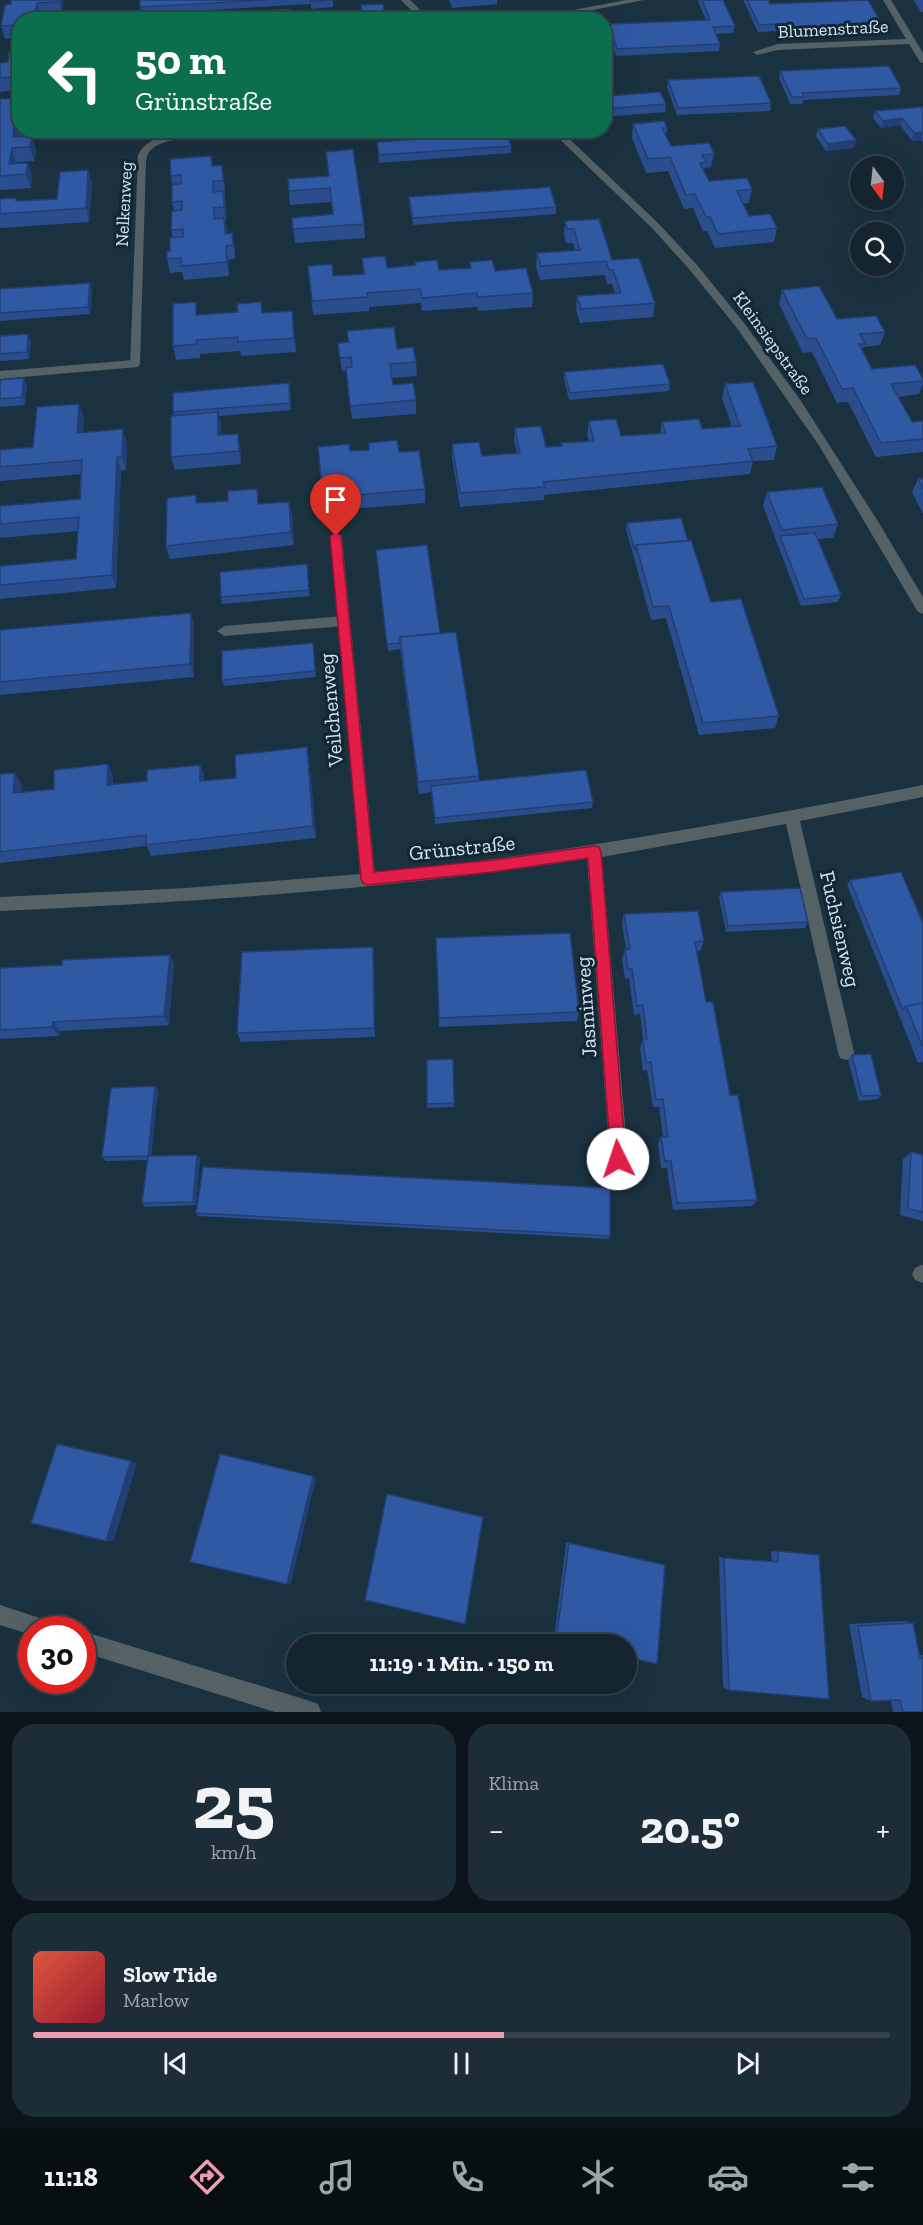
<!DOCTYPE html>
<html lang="de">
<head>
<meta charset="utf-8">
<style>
  body { margin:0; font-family:"Zilla Slab",serif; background:#1d2d37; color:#f1f3f6; height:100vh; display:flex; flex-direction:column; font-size:22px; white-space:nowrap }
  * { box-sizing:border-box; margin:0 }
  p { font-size:20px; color:#9da5aa }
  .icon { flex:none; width:33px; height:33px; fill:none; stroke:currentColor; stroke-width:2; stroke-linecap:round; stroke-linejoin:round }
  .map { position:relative; height:1712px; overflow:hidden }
  .details { display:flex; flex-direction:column; gap:12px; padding:12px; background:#0b141a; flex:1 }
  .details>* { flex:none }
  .hud { position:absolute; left:12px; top:12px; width:600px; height:126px; border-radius:24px; box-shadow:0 6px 24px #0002,0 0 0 2px #33424b; background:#0b6e4f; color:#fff; overflow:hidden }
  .needle { width:39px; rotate:165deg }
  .tools { position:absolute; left:850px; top:156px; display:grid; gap:12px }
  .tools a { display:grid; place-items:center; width:54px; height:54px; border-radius:50%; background:#14252f; box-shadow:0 6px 24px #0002,0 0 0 2px #33424b; font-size:30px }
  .speed { position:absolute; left:18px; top:1616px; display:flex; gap:12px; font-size:30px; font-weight:700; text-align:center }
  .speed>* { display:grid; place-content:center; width:78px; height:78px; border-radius:50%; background:#14252f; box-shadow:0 6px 24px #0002,0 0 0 2px #33424b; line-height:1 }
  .speed .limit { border:9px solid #d22; background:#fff; color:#111 }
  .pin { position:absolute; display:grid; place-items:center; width:51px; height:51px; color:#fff; margin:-62px -26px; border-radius:50% 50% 50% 0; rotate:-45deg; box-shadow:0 0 6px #0007 }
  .pin .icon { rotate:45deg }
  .me { position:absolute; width:66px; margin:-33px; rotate:356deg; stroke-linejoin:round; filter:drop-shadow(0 0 4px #0008) }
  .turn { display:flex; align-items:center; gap:21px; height:126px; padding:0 24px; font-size:27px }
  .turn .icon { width:78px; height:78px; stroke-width:2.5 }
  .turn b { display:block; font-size:42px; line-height:51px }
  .big { font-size:45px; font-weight:800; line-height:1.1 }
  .details .card { flex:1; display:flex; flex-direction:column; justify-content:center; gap:9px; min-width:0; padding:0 21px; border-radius:24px; background:#1d2d37 }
  .details .dial { align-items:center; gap:0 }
  .dial b { font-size:78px; line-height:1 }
  .song { display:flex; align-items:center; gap:18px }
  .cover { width:72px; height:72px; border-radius:9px; background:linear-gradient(135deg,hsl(10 70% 55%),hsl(350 70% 35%)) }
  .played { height:6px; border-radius:3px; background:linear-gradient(90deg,#f19ab1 55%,#33424b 55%) }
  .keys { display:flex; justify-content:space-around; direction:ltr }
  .heat { display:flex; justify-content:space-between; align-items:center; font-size:33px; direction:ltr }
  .details .tiles { flex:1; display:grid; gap:12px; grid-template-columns:1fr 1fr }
  .card:last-child { grid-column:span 2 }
  .trip { position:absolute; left:286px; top:1634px; width:351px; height:60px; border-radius:30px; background:#14252f; box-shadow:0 6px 24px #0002,0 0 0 2px #33424b; font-weight:800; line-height:60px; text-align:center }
  .tab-bar { display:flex; height:96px; justify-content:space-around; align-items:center; background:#080f13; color:#9da5aa }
  .tab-bar .icon { width:42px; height:42px }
  .tab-bar .selected { color:#f19ab1 }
  .tab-bar b { font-size:27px; color:#f1f3f6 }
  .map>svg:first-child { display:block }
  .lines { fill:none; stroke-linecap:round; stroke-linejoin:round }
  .lane { fill:#546265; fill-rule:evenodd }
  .street { fill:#546265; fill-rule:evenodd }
  .wall { fill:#294d8d }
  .shaded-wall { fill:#223e73 }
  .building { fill:#3059a4; stroke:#223e73; stroke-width:1.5 }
  .route { fill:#e11d48; stroke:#92132f; stroke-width:1.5 }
  .labels { text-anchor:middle; stroke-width:6; stroke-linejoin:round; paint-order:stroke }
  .far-street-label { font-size:18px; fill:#d5e3ec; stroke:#102735 }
  .street-label { font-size:21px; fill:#d5e3ec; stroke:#102735 }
</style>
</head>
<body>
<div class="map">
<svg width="923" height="1712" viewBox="0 0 923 1712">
  <rect width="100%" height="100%" fill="#1a313f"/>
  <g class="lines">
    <path class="lane" d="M626,0H644L542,20H521Z
      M134,360L138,361V367L0,379V371Z
      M344,616L351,621L344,626L224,636L217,631L224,626Z"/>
    <path class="street" d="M401,0H410L431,20H421Z
      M883,0H891L923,53V63L920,62L909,44L778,50L757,55L753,52L778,44L906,39Z
      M213,130H285L281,133C255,135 169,132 152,149C148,152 147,156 146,161L140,364L138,367H130L138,155C149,131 190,132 213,130Z
      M550,130H560L659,224L697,265L744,323L801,401L879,523L923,597V614L918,612L820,447L737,328L689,269L652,228Z
      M336,532L342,536L375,873C560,854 741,821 923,785V797L800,821L854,1052L852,1058L846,1060L840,1058L838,1052L786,824L602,857L628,1159L625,1165L619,1168L613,1165L610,1159L587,859C393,889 197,902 0,911V897L186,888L360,874L330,536Z
      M921,1265H923V1283L915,1280L912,1274L915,1268Z
      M0,1605L52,1622L56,1629H32V1635L0,1625Z
      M82,1631L310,1701L318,1704L321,1712H275L82,1652Z"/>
  </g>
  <path class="wall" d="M62,0L63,7L62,15L20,20V38L5,39L1,26L5,5Z
    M140,0H333V7L311,9V4L141,14L140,7Z
    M449,0H497V4L452,8Z
    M699,0H723L735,26L733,33L716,34L720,44L719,51L616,56L608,31L609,24L706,20L698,2Z
    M743,0H768L770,4L882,24L880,31L780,35L778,31L758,32Z
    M913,0H923V12H921Z
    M20,51V90L0,92V63L8,62Z
    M780,71L901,88L899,95L803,100L802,104H790L779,78Z
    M668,80L771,103L770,111L677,115L667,87Z
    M604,85L609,96L666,104L665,112L604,117Z
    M20,98V130H44L43,135L19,136L36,150L34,161L16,162V163L32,176L31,188L0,190V99Z
    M923,107V142L921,140L912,141L900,125L881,128L873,118L875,111Z
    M633,124L667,128L666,136L671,146L714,154L711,167L704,168V171L709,181L752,189L749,203L743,204L749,216L777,228L774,242L715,248L707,231H703L693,208L684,209L668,171L646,173L632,138Z
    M818,129L856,140L854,148L826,151L816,136Z
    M377,142L511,146V153L379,163Z
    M211,156L213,166L222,165L224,179L225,195H224L226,205V221H225L227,234L235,247V259L228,260L229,276L184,280L182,272L170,273L167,259L170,251L173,238L171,230L174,211L172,202V184L171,176Z
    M88,170L92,184L89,222L0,228V199L17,201L57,199Z
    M328,176L364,224L365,238L295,243L292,218L333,214L331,202L290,205L288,179Z
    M409,197L556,207V214L413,225L409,204Z
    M565,221L612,260L655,303L653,317L580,323L576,310L577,296L615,294L612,284H607L605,275L540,280L536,267L537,253L575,250L573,243H566L564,235Z
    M362,258L387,268L415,265V262L439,270L470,268V262L495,271L533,293L532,307L478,311L477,307L422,311L421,303L369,307V311L313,315L308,266L333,276L363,274Z
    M90,283L92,290L90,314L0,321V289Z
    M782,290L837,319L885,332L880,345L863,347L862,351L872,369L923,379V383L919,394L898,397L912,422L923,421V452L876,457L848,402L837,403L812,352L803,353L779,304Z
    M292,311L296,352L241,356L240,351L200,354V358L176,360L173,346L198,315L263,313Z
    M347,331L397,349L416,362L417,376L392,378L393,385L416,400V414L352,419L346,371H342L338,343L348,342Z
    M0,336L31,341L29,359L0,361Z
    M564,372L670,384L669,391L569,400L564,379Z
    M0,380L27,385L25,405L0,407Z
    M725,384L777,446L774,460L753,461L750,474L544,495V500L460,507L452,457V444L482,456L517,453L514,441L515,428L546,447L561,446V443L589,441L587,435L589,421L621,436L660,433L662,422L702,429L732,427L722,398Z
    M290,390L291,410L219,416L221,426V435L240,447L241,464L175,470L171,457L174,416L173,412Z
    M79,404L84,418L83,432L127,443L126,470L121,471L116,588L0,599V566L76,559L78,531L0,538V506L80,499L82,474L0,481V450L33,447Z
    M350,451L399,452L425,489V503L325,511L323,498Z
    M923,478V514L912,492L918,479Z
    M767,492L838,524L833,538L818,539L841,595L838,602L801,606L763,506Z
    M228,501L260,504L289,502L292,515L294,545L170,559L166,546L198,503Z
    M627,523L688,541L711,602L779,716L775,728L699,735L666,618L651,620L626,529Z
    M376,550L440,633L479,776V781L593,802L592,808L435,824L431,792L419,794L400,649L388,651Z
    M307,564L310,596L222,604L221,597Z
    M191,613L194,625V677L0,695V630Z
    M313,643L316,677L224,686L222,680Z
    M307,747L309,758L316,838L151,856L147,846L0,863V774L22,784L21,792L54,789L108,764L113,776V784L147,781L200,765L204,776V781L236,778Z
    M850,880L923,923V1062L918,1063L847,885Z
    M721,892L808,922L805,928L726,932L719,898Z
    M624,914L704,941L700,951H697L706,1002L757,1200L752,1206L673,1210L667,1168H661L658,1144L661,1137H663L659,1107H653L647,1070L643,1071L640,1048L643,1039L640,1014L634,1015L629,978L625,979L622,959L625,949H626L622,924Z
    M436,938L579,1012L577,1021L439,1027Z
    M373,947L374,957L375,1037L241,1042L237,1033Z
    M170,955L174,964L169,1025L60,1031L59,1036L0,1039V968L62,965Z
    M852,1055L881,1095L878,1099L859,1101L848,1060Z
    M453,1059L454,1107L427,1108V1060Z
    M155,1086L158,1090L151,1156L197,1155L200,1158L196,1205L145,1207L142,1203L147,1160L106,1161L102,1157Z
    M911,1152L923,1155V1221L900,1215L903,1159Z
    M196,1213L610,1236L609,1239L198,1216Z
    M566,1543H569L556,1641L554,1639Z
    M771,1551L819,1555L729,1690L723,1687L719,1557L772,1562Z
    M903,1621L913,1623L919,1655H923V1712H893L891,1700L871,1701L862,1697L849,1624Z"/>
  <path class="shaded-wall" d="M59,0H62L63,7L62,15Z
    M37,3L41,16L35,15Z
    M902,118L900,125L881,128L883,121Z
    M15,123L19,136L13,137Z
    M923,132L921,140L912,141L914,133Z
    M32,136L36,150L34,161L30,147Z
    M856,140L854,148L826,151L828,144Z
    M12,148L16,162L14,175L9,164Z
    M28,163L32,176L31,188L26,174Z
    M222,165L224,179L225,195L223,181Z
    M88,170L92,184L89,222L86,208Z
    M223,191L226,205V221L224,207Z
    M232,233L235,247V259L233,245Z
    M226,246L228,260L229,276L227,262Z
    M90,283L92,290L90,314L88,307Z
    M292,311L294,325L296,352L294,338Z
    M28,334L31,341L29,359L27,352Z
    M24,378L27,385L25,405L22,397Z
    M79,404L84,418L82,446L77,433Z
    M218,412L221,426V449L218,435Z
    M123,429L127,443L126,470L122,457Z
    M238,434L240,447L241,464L239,451Z
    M117,457L121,471L116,588L112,575Z
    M289,502L292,515L294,545L291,532Z
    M191,613L194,625V677L190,664Z
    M307,747L309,758L316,838L313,826Z
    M108,764L113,776V796L107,785Z
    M200,765L204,776V793L200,781Z
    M15,773L22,784L20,805L13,793Z
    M373,947L374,957L375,1037L374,1028Z
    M170,955L174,964L169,1025L164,1016Z
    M53,1022L60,1031L59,1036L52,1027Z
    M155,1086L158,1090L151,1160L148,1156Z
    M197,1155L200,1158L196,1205L193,1202Z
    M131,1461L137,1463L114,1541H106Z
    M313,1476L316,1478L291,1583L287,1584Z"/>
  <path class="building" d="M11,0H59V2L37,3L35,15L51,14V20H20V25L1,26L5,5L11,4Z
    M140,0H267L140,7Z
    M310,0H333L311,2Z
    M702,0H723L735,26L713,27L720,44L617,49L609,24L710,20Z
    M747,0H768L770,4L868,0L882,24L782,28L780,24L759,25Z
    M383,4L386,20H363L361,5Z
    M289,9L290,20H265V11Z
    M199,12V20H145V16Z
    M20,51V76L0,78V63L8,62L9,52Z
    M889,66L901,88L802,93L804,97H792L780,71Z
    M759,76L771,103L678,108L668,80Z
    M604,85L609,96L660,92L666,104L604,109Z
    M20,98V122L15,123L13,137L32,136L30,147L12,148L9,164L28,163L26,174L0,176V99Z
    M923,107V132L914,133L902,118L883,121L875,111Z
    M664,121L667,128H662L671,146L709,143L714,154L702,155L706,162L700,163L709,181L747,178L752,189L737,191L749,216L770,214L777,228L718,234L710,217H706L695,194L686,195L670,157L648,159L633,124Z
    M845,126L856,140L828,144L818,129Z
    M507,133L511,146L379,155L377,142Z
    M353,149L364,224L293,229L292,218L333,214L330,188L289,191L288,179L329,176L326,152Z
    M211,156L212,166L222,165L223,181H213V192L223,191L224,207L214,208V219L224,218L225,234L232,233L233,245L226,246L227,262L181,266V258L167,259V251H170V238L183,237V229L171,230L172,211L182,210V201L172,202V184H181V175L171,176L170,159Z
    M88,170L86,208L0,214V199L16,198V201L57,199L60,172Z
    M550,187L556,207L413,218L409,197Z
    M599,219L612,260L639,258L655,303L581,309L577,296L621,293L613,270H609L606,261L541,266L537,253L580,250L574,229H567L565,221Z
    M385,256L387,268L416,265L415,262L437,260L439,270L471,268L470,262L492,260L495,271L526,268L533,293L478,297L477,293L422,298L420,289L367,293L368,297L312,301L308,266L332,264L333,276L365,274L362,258Z
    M90,283L88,307L0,313V289Z
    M819,286L837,319L876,316L885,332L860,334L865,344H859L872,369L915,365L923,379V381L891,384L912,422L923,421V439L881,443L853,388L842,389L816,338L807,339L782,290Z
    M196,302V315L238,312L237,304L261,302L262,313L292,311L294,338L238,342V337L196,340L197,344L173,346V304Z
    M394,327L397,349L413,347L416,362L390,364L393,385L413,383L416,400L350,406L346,368L352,367L351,357L340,358L338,343L349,342L347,331Z
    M28,334L27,352L0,354V336Z
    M663,364L670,384L570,393L564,372Z
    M24,378L22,397L0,399V380Z
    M753,382L777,446L748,449L753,461L543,482L545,487L460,493L452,444L479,442L482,456L520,453L515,428L541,426L546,447L562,446L561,443L594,441L589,421L616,419L621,436L666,433L662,422L699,419L702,429L740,426L725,384Z
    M289,383L290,403L173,412V393Z
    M79,404L77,433L123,429L122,457H117L112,575L0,585V566L76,559L79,517L0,524V506L80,499L82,460L0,467V450L33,447L37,407Z
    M218,412V435L238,434L239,451L171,457V416Z
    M397,440L399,452L419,451L425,489L323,498L318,447L349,444L350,451L369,450V443Z
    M923,478V489L918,479Z
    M822,487L838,524L782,530L767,492Z
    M257,489L258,504L289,502L291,532L166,546L167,498L196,495V503L228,501V491Z
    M681,518L688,541L636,545L635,551L627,523Z
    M815,533L841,595L804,599L780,536Z
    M691,540L711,602L741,599L779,716L703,723L669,606L653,607L636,545Z
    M427,545L440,633L400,637V643L387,644L376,550Z
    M307,564L309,590L221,597L220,572Z
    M191,613L190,664L0,682V630Z
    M456,632L479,776L418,782L400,637Z
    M313,643L315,671L222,680V651Z
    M307,747L313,826L146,845V835L0,852V774L15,773L13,793L54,789V770L108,764L107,785L147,781V770L200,765V781L236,778L235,755Z
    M586,770L593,802L435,818L431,786Z
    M901,872L923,923V1003L906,1006L903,1010L850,880Z
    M800,888L808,922L728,926L721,892Z
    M698,911L704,941L695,942L706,1002H713L730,1095H738L757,1200L677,1203L671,1161H665L661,1137H668L663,1099L656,1100L651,1062H646L643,1040L647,1039L643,1005L637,1006L632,969H628L625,949H630L624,914Z
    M570,933L579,1012L439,1018L436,938Z
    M373,947L374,1028L237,1033L242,952Z
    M170,955L164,1016L53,1022L52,1027L0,1030V968L62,965V960Z
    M923,1003V1047L906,1006Z
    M871,1054L881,1095L862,1096L852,1055Z
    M453,1059L454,1103L427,1104V1060Z
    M155,1086L148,1156L102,1157L111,1088Z
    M911,1152L923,1155V1212L908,1209Z
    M197,1155L193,1202L142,1203L148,1156Z
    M203,1167L610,1188V1236L196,1213Z
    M57,1444L131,1461L106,1541L31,1523Z
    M220,1454L313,1476L287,1584L190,1562Z
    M387,1494L483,1517L465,1624L365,1600Z
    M569,1543L665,1565L657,1664L627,1657V1644H570L556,1641Z
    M778,1551L819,1555L829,1699L729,1690L724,1558L778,1562Z
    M913,1623L920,1658H923V1712H903L900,1700L871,1701L858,1626Z"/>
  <path class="route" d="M336,532L341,536L374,872L493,860L594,846L599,847L601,852L626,1159L624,1165L618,1167L613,1165L611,1159L588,858L493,872L368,885L363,883L361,879L330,536Z"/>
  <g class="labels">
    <g class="far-street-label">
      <text transform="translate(833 29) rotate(-3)" y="6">Blumenstraße</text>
      <text transform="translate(124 204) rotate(-87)" y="6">Nelkenweg</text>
      <text transform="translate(773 343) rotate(54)" y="6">Kleinsiepstraße</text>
    </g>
    <g class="street-label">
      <text transform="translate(331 710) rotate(-95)" y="7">Veilchenweg</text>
      <text transform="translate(462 848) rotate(-6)" y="7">Grünstraße</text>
      <text transform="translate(840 929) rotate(77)" y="7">Fuchsienweg</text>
      <text transform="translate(586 1007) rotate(-94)" y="7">Jasminweg</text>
    </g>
  </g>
</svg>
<div class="tools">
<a><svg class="needle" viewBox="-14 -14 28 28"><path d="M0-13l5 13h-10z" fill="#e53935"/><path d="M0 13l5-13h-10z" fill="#9da5aa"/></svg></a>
<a><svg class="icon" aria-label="search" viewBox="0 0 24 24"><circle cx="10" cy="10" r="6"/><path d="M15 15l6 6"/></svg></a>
</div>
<div class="speed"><div class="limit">30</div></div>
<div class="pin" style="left:336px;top:536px;background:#d93025"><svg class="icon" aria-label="arrive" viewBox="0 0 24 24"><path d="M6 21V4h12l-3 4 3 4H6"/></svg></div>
<svg class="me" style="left:618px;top:1159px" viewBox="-20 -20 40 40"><circle r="19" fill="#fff"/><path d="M0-13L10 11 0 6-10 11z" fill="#e11d48"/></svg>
<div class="trip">11:19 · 1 Min. · 150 m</div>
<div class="hud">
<div class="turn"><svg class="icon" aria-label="left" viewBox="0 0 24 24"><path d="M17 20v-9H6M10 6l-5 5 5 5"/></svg><div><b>50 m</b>Grünstraße</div></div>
</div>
</div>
<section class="details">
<div class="tiles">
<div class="card dial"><b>25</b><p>km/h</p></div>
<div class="card"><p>Klima</p>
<div class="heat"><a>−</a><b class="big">20.5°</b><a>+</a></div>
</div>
<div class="card">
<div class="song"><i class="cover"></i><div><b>Slow Tide</b><p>Marlow</p></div></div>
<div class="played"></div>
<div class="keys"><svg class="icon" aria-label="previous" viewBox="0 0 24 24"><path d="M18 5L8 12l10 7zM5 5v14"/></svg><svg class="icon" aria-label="pause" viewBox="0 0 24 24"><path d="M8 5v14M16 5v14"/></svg><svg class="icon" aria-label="next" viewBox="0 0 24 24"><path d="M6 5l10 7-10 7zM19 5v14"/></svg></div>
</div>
</div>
</section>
<nav class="tab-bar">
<b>11:18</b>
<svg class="icon selected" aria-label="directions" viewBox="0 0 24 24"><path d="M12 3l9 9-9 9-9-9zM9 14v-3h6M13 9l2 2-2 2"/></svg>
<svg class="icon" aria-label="music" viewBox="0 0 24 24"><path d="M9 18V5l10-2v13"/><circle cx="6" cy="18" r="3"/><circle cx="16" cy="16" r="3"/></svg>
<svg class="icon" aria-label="phone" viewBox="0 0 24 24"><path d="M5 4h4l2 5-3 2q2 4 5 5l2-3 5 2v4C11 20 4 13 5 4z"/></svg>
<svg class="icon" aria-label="climate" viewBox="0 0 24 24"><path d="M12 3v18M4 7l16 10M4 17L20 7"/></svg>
<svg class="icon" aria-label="car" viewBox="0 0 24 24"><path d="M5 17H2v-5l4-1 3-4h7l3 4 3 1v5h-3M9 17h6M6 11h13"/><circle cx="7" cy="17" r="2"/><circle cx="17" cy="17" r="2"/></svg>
<svg class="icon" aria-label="filters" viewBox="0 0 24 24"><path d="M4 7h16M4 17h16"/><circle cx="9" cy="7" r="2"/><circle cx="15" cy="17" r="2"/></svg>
</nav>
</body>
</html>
